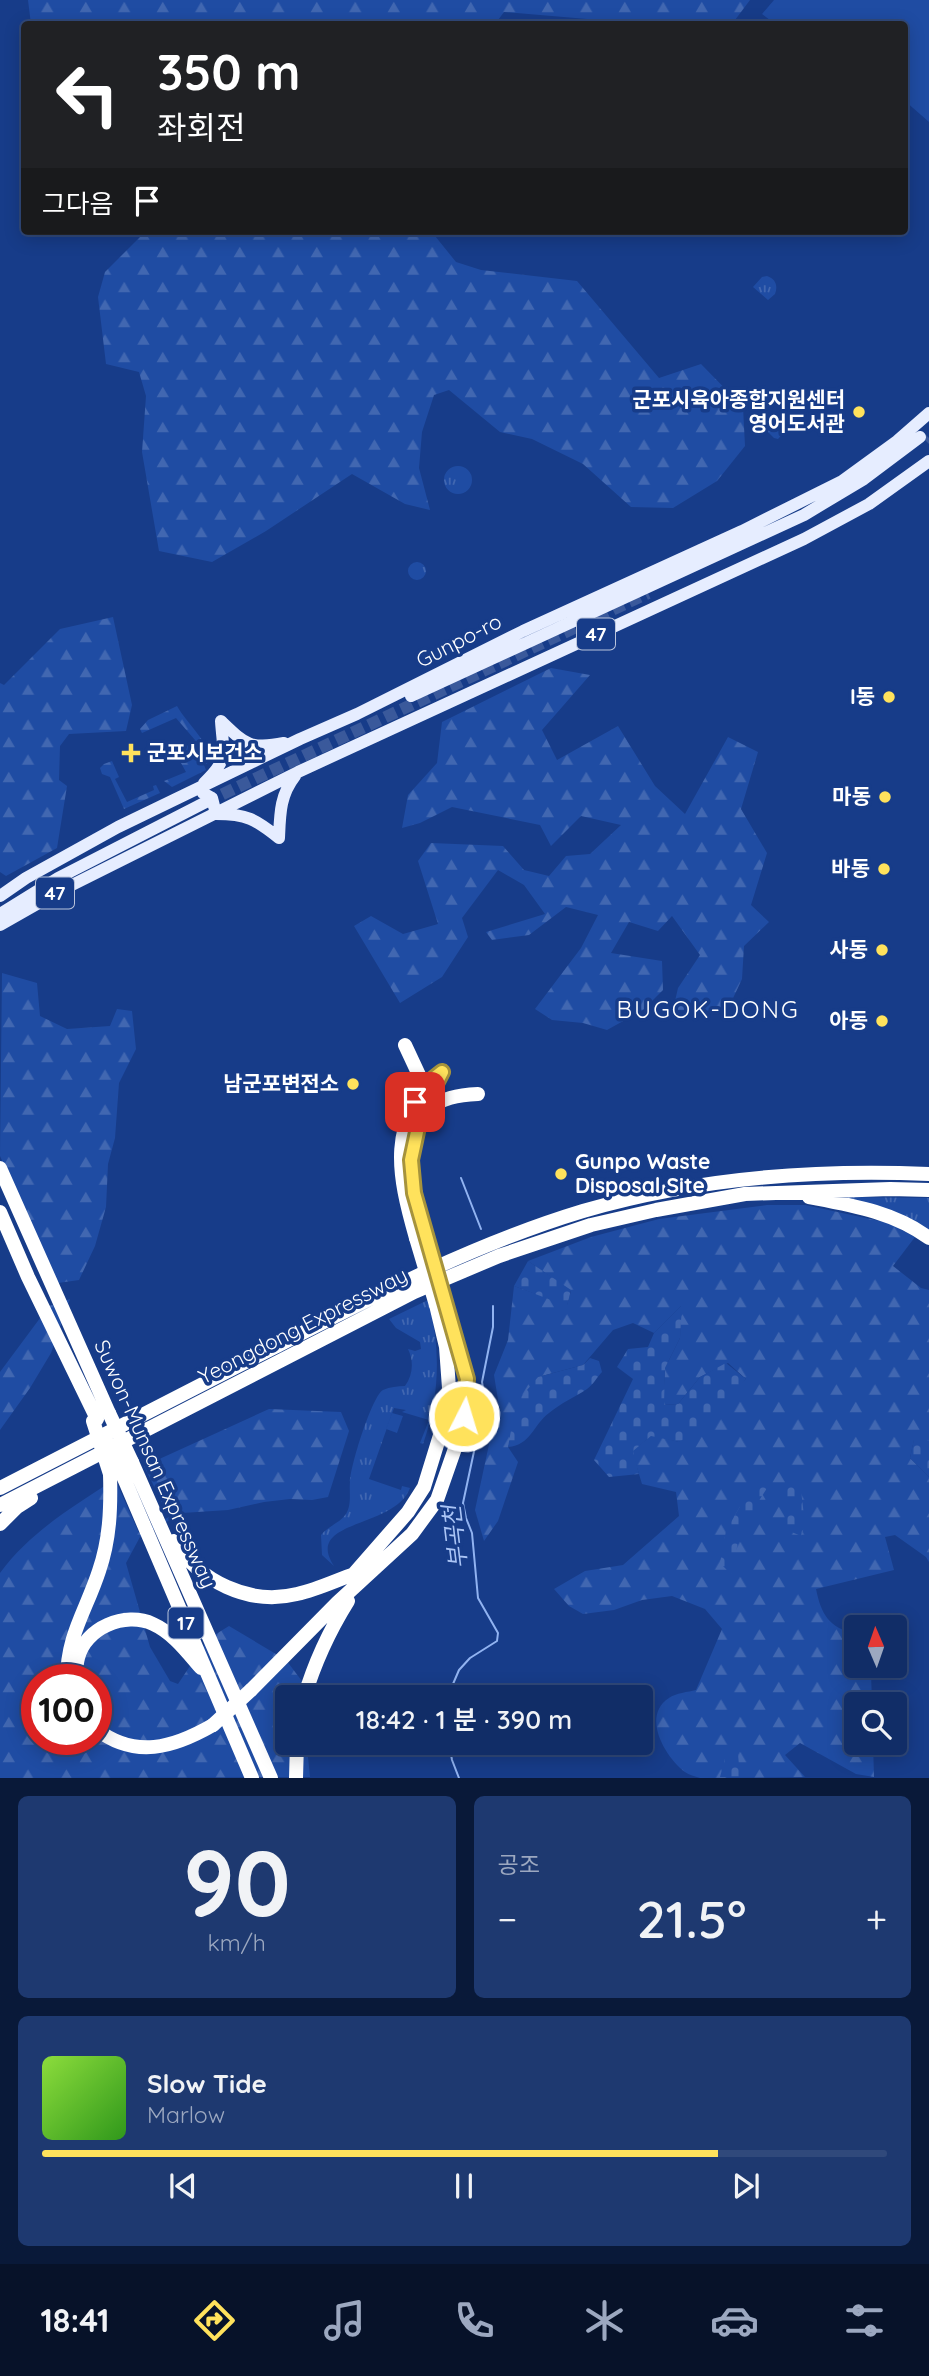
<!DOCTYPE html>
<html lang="ko">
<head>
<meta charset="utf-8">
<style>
  body { margin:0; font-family:Quicksand,"Noto Sans KR",sans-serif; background:#1e3970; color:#f1f3f6; height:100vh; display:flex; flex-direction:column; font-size:26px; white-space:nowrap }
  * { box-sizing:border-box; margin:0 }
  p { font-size:23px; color:#9ca8c0 }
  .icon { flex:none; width:38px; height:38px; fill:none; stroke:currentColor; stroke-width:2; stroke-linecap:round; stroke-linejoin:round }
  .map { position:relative; height:1778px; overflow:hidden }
  .side { display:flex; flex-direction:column; gap:18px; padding:18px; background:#091939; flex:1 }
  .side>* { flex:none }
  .hud { position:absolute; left:21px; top:21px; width:887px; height:214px; border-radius:7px; box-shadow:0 4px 18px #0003,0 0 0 2px #30497b; background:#202124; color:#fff; overflow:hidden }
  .needle { width:46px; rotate:358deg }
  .buttons { position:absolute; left:844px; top:1615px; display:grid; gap:14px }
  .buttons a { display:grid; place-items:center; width:63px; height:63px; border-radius:7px; background:#112d67; box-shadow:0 4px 18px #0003,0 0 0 2px #30497b; font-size:35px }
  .speed { position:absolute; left:21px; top:1664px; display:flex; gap:14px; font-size:35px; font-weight:700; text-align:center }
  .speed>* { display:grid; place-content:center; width:91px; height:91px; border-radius:50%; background:#112d67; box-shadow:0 4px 18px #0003,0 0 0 2px #30497b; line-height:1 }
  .speed .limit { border:10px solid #d22; background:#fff; color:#111 }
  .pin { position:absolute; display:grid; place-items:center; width:60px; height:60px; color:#fff; margin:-30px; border-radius:14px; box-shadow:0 4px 10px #0006 }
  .me { position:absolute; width:77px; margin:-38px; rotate:5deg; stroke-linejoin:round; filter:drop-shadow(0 0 5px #0008) }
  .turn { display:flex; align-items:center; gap:24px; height:147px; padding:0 21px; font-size:32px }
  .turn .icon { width:91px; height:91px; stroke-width:2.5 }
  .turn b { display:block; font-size:49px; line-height:60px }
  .then { display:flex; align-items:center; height:66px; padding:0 21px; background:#0003; gap:14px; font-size:26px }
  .big { font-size:52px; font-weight:600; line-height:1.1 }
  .side .tile { flex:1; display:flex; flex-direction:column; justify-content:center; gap:10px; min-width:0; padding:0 24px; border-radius:10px; background:#1e3970 }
  .side .dial { align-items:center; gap:0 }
  .dial b { font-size:91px; line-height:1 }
  .song { display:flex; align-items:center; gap:21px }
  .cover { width:84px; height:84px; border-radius:10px; background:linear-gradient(135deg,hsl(90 70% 55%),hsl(110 70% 35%)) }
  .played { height:7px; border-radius:4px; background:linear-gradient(90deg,#ffe25c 80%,#30497b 80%) }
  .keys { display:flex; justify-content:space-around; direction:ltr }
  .heat { display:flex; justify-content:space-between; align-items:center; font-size:38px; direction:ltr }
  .side .tiles { flex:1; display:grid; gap:18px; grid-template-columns:1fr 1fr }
  .tile:last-child { grid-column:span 2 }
  .trip { position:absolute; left:275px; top:1685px; width:378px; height:70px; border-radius:7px; background:#112d67; box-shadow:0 4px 18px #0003,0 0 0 2px #30497b; font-weight:600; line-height:70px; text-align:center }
  .dock { display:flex; height:112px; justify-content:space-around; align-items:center; background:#071229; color:#9ca8c0 }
  .dock .icon { width:49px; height:49px }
  .dock .selected { color:#ffe25c }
  .dock b { font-size:32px; color:#f1f3f6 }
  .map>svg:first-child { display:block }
  .grass { fill:url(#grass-tufts) }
  .forest { fill:url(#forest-firs); fill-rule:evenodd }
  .cemetery { fill:url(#cemetery-stones) }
  .pitch { fill:#1f4ca3 }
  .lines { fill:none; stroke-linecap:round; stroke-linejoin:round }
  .stream { stroke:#91b3f1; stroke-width:2 }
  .major-tunnel { stroke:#3a599b; stroke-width:12; stroke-dasharray:12 6; stroke-linecap:butt }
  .major { stroke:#e6edff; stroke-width:12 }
  .highway { stroke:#fff; stroke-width:14 }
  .highway-bridge { stroke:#fff; stroke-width:14 }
  .route-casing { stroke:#a6933c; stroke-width:18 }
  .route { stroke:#ffe25c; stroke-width:12 }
  .poi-dot { fill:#ffe25c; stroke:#173c89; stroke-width:2.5 }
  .labels { text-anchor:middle; stroke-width:7; stroke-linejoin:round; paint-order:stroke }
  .shield { fill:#173c89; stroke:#b9c4dc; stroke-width:2 }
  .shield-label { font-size:19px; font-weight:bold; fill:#fff }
  .poi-label { font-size:21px; font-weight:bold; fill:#fff; stroke:#173c89; text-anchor:end }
  .street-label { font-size:21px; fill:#fff; stroke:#173c89 }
  .water-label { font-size:23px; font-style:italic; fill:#abc5f6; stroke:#173c89 }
  .quarter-label { font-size:24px; letter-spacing:2px; fill:#fff; stroke:#173c89 }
</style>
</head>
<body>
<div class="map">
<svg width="929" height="1778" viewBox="0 0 929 1778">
  <defs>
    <pattern id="grass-tufts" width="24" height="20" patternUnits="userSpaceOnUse" patternTransform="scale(1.75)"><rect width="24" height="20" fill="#1f4ca3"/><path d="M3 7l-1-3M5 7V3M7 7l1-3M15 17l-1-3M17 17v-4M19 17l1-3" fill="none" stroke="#4167b1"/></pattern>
    <pattern id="forest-firs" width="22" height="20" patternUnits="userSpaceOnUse" patternTransform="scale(1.75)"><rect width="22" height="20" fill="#1f4ca3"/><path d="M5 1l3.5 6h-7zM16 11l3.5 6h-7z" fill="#4167b1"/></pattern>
    <pattern id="cemetery-stones" width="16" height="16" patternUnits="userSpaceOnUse" patternTransform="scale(1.75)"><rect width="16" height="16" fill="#1f4ca3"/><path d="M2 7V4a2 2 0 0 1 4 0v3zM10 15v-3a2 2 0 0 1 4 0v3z" fill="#4167b1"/></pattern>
  </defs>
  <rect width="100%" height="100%" fill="#173c89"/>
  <path class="grass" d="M767,276C776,279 778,286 775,294L768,300L753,287L762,277Z
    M790,418L793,422L778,439L774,438L765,429L768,421Z
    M444 480a14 14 0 1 1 28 0a14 14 0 1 1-28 0Z
    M408 571a9 9 0 1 1 18 0a9 9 0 1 1-18 0Z
    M845,1197L929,1198V1232Z
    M428,1300C441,1347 440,1397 423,1444L420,1443L429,1420L402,1412L406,1410L394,1408L369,1479L401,1490L402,1486L410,1488C395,1529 303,1519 334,1566L322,1555L321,1535C328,1526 340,1523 346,1514C352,1504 349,1492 350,1482C350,1467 372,1396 383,1390C390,1387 398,1386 405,1386C413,1375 414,1361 408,1349L415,1351L421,1349L420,1342L396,1328L389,1319Z"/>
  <path class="forest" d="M28,0H750L732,24H646L504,12L495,24H31Z
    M146,231H431L456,262L481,270L577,281L659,378L701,364L743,407L745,446L717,481L673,508L631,507L583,464L532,439L500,432L449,390L434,395L422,432L419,468L430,510L405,504L352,474L266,531L212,562L159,551L142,452L146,396L139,372L106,364L98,297L105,272Z
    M113,617L132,705L126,731L69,734L60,746L59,780L67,786L57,848L6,876L0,872V683L4,685L60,629Z
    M551,668L590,675L542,730L557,760L618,726L655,786L685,814L728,737L758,752L741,809L767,853L751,905L769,922L744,946L742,979L727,1011L673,1010L678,988L700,955L672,916L658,931L629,922L611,953L662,961L663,990L643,1010L607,1030L583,1023L552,1020L535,1009L581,948L598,915L566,907L529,935L492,940L486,932L545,914L524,885L498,870L462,918L468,937L442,977L400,1003L354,926L371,916L403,934L438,924L418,861L431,843L503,846L524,870L549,876L566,856L590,854L621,825L581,816L551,846L540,825L452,807L420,823L402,828L408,795L437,763L442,722Z
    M177,706C188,725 207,739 211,761L204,765L206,770L172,787L164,781L186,772L176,754L195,740L176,718L142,733L140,729L148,720Z
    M112,761L119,777L115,779L127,802L154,790L153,786L156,785L160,793L124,809L110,777L102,774L100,768L104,764Z
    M2,973L37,983L40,1016L67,1029L110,1026L117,1009L132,1011L136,1049L119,1083L115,1138L108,1164L106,1207L95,1246L79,1280L58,1283L0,1156Z
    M767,1205H805L889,1223L915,1237L893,1266L921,1288L929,1290V1440H914L910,1458L929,1477V1562L926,1557L895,1535L885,1537L894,1570L816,1589C821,1614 829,1628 856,1634V1666H890V1671L871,1673L872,1704H856V1743H873L874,1777L856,1774L800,1743L785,1755L805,1777L700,1778C695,1776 689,1775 685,1772C665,1757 641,1716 669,1698C676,1693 688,1692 696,1690L722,1629L705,1609L672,1596L642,1600L614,1610L583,1614L569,1606L554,1589L585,1571L623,1565L679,1516L676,1492L642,1484L632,1451L652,1435L679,1442L746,1379L728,1363L700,1377L678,1404L663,1405L665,1368L680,1338L681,1306L654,1333L633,1323L613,1330L583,1365L538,1377L508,1447L518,1462L498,1521L484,1541L475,1510L491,1435L500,1412L494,1375L508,1340L514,1286L567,1305L571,1291L528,1261L591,1237L659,1219Z
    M70,1299L51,1353L30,1388L0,1430V1372L49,1306Z
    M269,1409L341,1412L349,1431L328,1497L312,1500L290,1499L264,1502L228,1510L182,1513L140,1537L126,1563L150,1647L170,1681L178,1684L208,1639L229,1626L286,1660L311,1693L319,1694V1697L287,1698V1743H311L308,1757L310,1777L0,1778V1573C32,1530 72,1508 115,1479L139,1533L169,1517L144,1466ZM37,1680H96V1740H37Z"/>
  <path class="cemetery" d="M528,1261L571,1290L567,1306L514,1286Z
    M682,1305L680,1338L665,1368L664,1405L678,1404L700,1377L726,1363L746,1379L706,1426L679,1442L651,1436L633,1451L639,1474L609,1477L594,1460L633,1379L617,1367L628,1349L648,1347L654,1333Z
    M590,1358L599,1361L602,1372C597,1377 593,1385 587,1389C575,1397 561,1403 549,1413C533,1425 531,1445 508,1447L516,1403L538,1377L583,1365Z
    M914,1439L929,1440V1477L910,1458Z
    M792,1477L800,1482L805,1524L801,1536L787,1530L781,1494Z
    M754,1482L769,1485L741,1529L731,1574L720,1563L726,1531Z
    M738,1754L740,1777H720L726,1755Z"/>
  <path class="pitch" d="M774,0H929V122L905,101V24H775L762,14Z
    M392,1413L403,1416L397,1433L386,1429Z"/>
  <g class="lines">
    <path class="stream" d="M461,1178L481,1229
      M447,1698L459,1670L470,1658L497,1641L498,1633L478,1598L472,1533L466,1518L463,1503L476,1442L484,1419L485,1400L482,1382L493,1327V1306
      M449,1743L452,1760L459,1778"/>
    <path class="major-tunnel" d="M926,441L929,438
      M206,802L648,593"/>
    <path class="major" d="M411,696L804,515L864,479L920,437
      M221,721C245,744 250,750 284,743
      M204,783C230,758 223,754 221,721
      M203,793L212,798L216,814C247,814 255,819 279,838
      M279,838C280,814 280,795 295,776
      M0,896L26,878L118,827L300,739L357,714L523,631L742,531L842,481L897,441L929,413
      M0,914L58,878L206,802
      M0,925L58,892L298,772L804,539L869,504L929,461"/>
    <path class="highway" d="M405,1045L419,1075L415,1100
      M425,1110C443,1098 457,1095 478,1094
      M0,1168L109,1413
      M809,1197C851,1205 894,1212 929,1238
      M0,1212L28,1277L97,1419
      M426,1235C414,1194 404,1152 422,1112C427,1102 433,1093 437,1082
      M416,1238C398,1175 386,1120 442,1072
      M132,1462L271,1778
      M120,1469L252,1778
      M0,1488C91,1441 182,1394 273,1348C374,1296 474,1244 583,1211C696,1178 812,1169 929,1174
      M0,1505L414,1292L499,1256L591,1225L656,1210L745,1194L890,1189L929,1190
      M0,1524L17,1507L31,1498
      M174,1541C199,1581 249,1606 297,1594C316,1590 335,1581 354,1574
      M351,1577L408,1512L424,1487L445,1419L449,1388L446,1347L436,1305
      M67,1680C67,1635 86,1611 99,1571C110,1539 111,1508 110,1474
      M75,1680C76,1673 76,1665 78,1658C85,1628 125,1611 153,1624C173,1633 187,1652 201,1668
      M251,1690L337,1603L412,1534L437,1500L459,1437L467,1394V1379L446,1301
      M304,1698C315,1661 328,1633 348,1601
      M96,1729C135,1759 173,1748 213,1725
      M296,1778L297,1743"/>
    <path class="highway-bridge" d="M426,1235L446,1301
      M416,1238L436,1305
      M109,1413L132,1462
      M93,1421L110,1474
      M108,1443L120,1469
      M213,1725L251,1690"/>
  </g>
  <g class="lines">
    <g class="route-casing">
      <path id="route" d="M415,1102L428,1083L442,1072L421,1113L411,1160L414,1193L467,1379L464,1416"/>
    </g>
    <use href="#route" class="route"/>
  </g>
  <g class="poi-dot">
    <circle cx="859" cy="412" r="7"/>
    <circle cx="889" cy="697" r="7"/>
    <path d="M127.5 742.5h7v7h7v7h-7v7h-7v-7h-7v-7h7z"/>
    <circle cx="885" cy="797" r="7"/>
    <circle cx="884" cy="869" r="7"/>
    <circle cx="882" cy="950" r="7"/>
    <circle cx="882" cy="1021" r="7"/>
    <circle cx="353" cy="1084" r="7"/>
    <circle cx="561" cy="1174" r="7"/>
  </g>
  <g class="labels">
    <g class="shield">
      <rect x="577" y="618.5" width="38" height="31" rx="5"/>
      <rect x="36" y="877.5" width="38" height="31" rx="5"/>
      <rect x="168.5" y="1607.5" width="35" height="31" rx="5"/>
    </g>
    <g class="shield-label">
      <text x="596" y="641">47</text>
      <text x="55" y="900">47</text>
      <text x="186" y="1630">17</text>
    </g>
    <g class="poi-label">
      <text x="845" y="407">군포시육아종합지원센터<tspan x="845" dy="24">영어도서관</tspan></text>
      <text x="875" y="704">I동</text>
      <text x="147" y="760" text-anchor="start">군포시보건소</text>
      <text x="871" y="804">마동</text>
      <text x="870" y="876">바동</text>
      <text x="868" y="957">사동</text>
      <text x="868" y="1028">아동</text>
      <text x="339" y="1091">남군포변전소</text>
      <text x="575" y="1169" text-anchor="start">Gunpo Waste<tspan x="575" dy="24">Disposal Site</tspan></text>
    </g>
    <g class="street-label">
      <text transform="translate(459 641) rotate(-27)" y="7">Gunpo-ro</text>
      <text transform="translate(303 1326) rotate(-27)" y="7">Yeongdong Expressway</text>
      <text transform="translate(155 1464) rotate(66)" y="7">Suwon-Munsan Expressway</text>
    </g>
    <g class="water-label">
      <text transform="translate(455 1537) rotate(-97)" y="8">부곡천</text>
    </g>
    <g class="quarter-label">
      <text x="708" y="1018">BUGOK-DONG</text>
    </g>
  </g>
</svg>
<div class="buttons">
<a><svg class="needle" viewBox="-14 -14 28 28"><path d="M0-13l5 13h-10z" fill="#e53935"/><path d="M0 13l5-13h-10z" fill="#9ca8c0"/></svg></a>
<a><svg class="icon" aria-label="search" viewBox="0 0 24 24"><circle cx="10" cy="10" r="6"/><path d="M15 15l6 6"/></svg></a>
</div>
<div class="speed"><div class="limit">100</div></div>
<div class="pin" style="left:415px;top:1102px;background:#d93025"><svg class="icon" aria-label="arrive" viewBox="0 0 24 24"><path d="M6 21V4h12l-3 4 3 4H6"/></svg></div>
<svg class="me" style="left:464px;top:1416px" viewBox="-20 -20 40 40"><circle r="17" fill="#ffe25c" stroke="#fff" stroke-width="3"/><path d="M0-11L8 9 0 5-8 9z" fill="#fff"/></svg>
<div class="trip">18:42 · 1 분 · 390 m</div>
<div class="hud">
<div class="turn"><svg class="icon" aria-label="left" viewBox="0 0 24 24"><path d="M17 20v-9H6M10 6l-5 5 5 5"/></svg><div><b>350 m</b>좌회전</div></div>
<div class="then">그다음<svg class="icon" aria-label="arrive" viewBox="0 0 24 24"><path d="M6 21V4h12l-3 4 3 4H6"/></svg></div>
</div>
</div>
<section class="side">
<div class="tiles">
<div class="tile dial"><b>90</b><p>km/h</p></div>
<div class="tile"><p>공조</p>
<div class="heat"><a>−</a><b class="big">21.5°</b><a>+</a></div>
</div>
<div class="tile">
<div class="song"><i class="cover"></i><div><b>Slow Tide</b><p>Marlow</p></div></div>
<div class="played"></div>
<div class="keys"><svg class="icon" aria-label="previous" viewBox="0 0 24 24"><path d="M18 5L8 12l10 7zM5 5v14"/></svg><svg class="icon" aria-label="pause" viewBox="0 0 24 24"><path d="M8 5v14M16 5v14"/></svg><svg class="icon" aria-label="next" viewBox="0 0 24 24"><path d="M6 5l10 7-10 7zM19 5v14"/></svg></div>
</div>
</div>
</section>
<nav class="dock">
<b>18:41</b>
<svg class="icon selected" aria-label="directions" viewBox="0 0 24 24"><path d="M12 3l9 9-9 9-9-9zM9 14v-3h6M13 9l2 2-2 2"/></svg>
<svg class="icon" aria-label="music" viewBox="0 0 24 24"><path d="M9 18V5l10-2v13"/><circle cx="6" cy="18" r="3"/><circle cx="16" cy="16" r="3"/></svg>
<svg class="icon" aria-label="phone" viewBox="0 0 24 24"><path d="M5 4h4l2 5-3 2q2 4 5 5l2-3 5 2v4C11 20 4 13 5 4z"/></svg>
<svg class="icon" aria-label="climate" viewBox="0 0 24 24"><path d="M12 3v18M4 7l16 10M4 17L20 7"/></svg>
<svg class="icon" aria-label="car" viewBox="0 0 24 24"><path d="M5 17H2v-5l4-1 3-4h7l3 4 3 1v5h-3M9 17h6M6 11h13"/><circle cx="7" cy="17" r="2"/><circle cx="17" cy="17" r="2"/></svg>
<svg class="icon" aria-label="filters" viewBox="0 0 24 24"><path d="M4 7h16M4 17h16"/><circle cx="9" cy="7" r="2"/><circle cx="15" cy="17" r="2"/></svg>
</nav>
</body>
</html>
